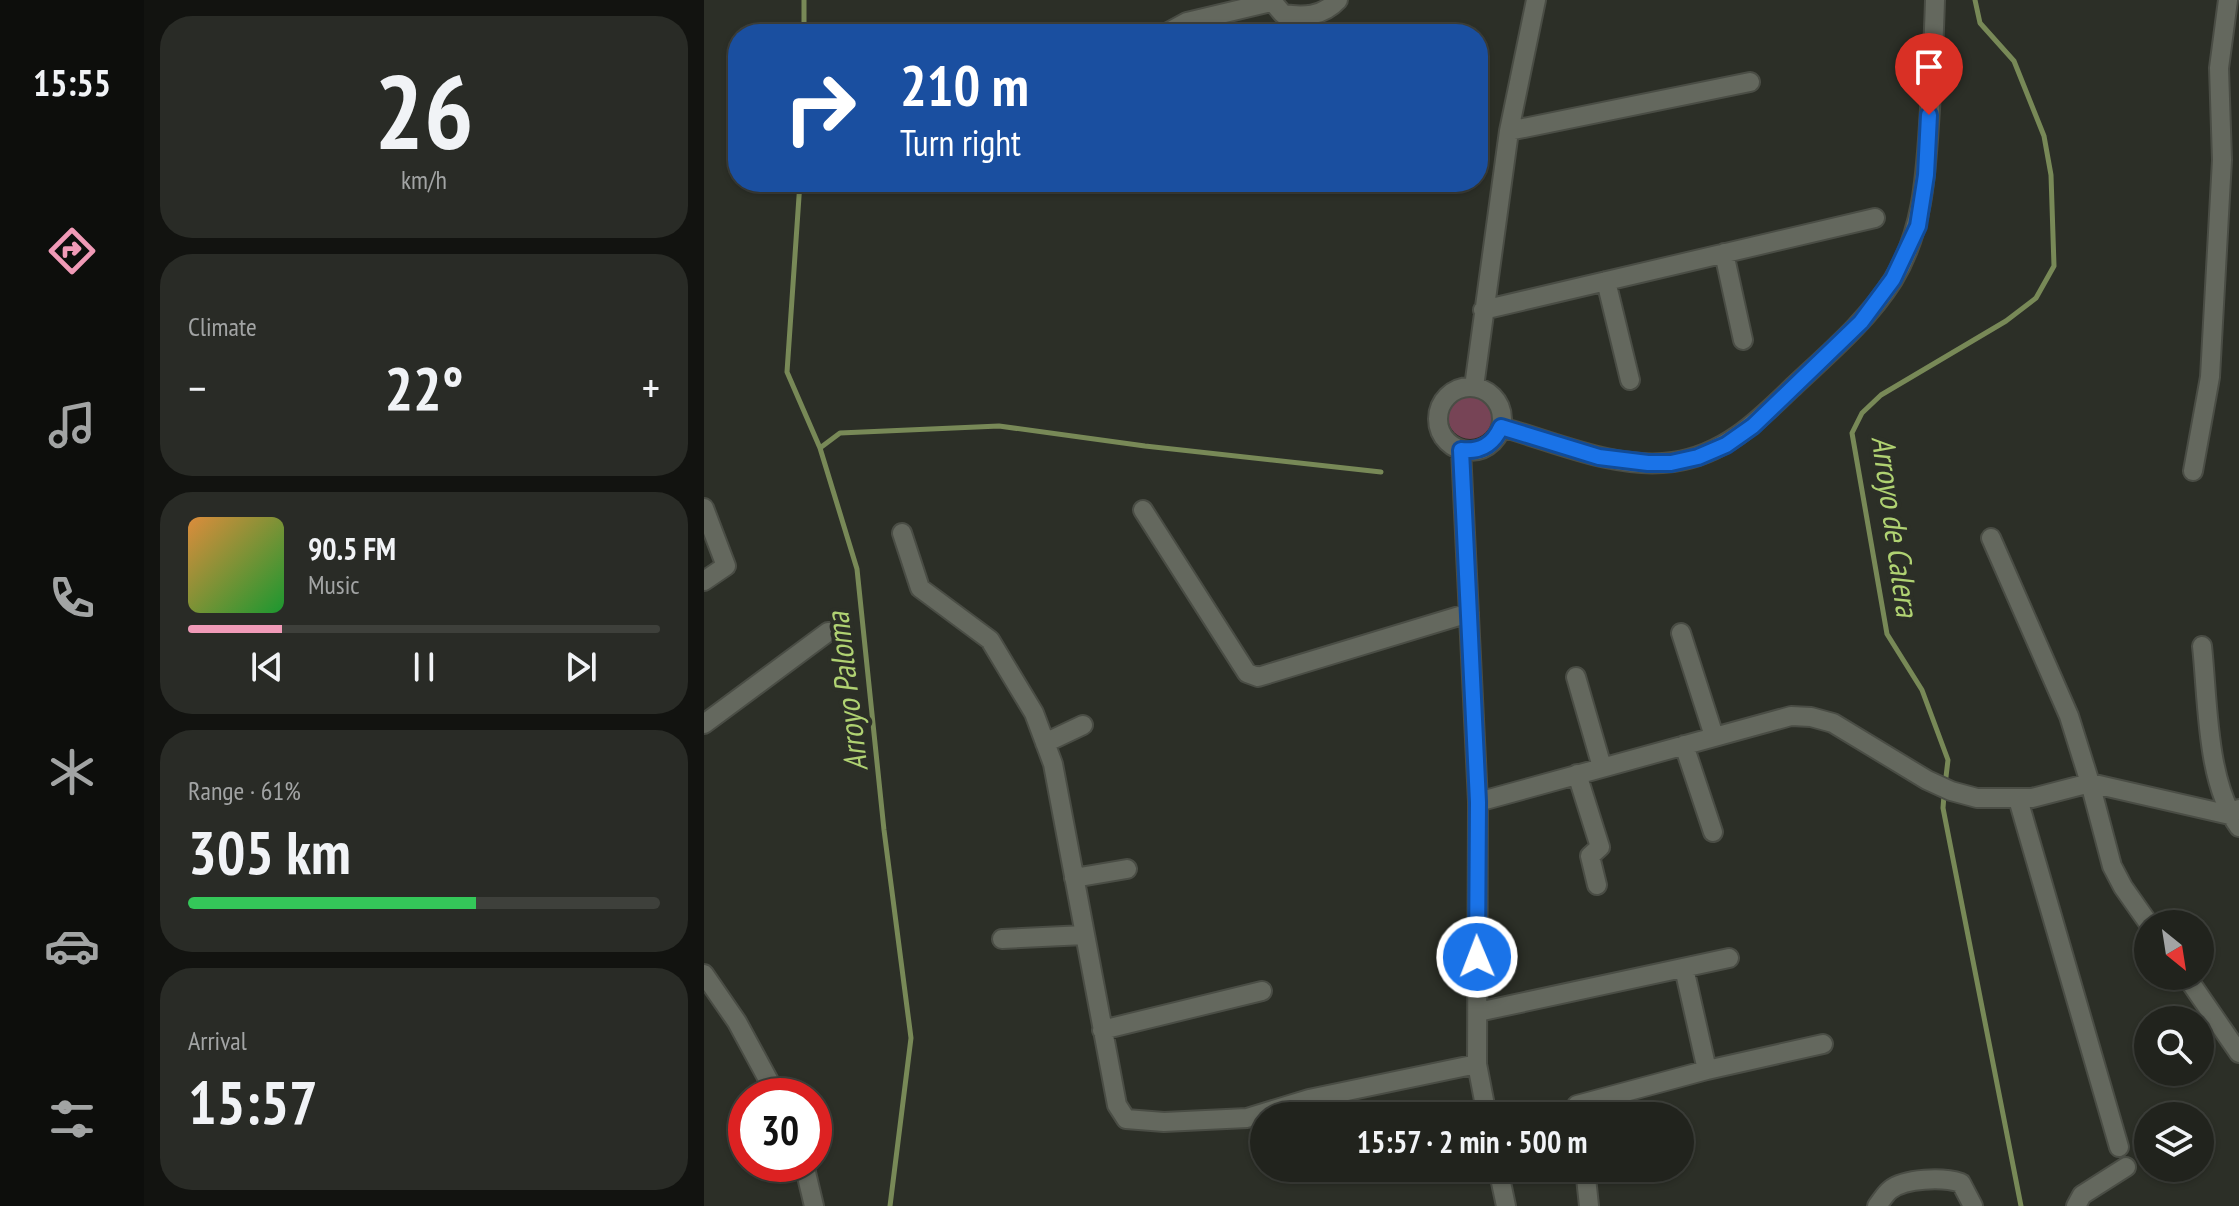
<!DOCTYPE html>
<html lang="en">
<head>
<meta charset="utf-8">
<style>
  body { margin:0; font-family:"PT Sans Narrow",sans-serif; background:#292b26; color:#f1f3f6; height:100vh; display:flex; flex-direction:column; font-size:30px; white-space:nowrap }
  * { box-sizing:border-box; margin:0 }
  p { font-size:26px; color:#a2a4a4 }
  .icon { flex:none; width:44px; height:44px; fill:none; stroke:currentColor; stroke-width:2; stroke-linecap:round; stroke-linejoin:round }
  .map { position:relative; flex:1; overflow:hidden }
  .sheet { display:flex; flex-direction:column; gap:16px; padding:16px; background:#121310; width:560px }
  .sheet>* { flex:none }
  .guide { position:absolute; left:24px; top:24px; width:760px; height:168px; border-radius:32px; box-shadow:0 2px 6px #0004,0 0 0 2px #3e403b; background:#1a4fa0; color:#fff; overflow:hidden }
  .needle { width:52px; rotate:150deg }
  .controls { position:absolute; left:1430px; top:910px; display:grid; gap:16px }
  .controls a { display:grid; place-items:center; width:80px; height:80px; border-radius:50%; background:#21231d; box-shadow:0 2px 6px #0004,0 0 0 2px #3e403b; font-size:40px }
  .speed { position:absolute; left:24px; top:1078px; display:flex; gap:16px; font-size:40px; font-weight:700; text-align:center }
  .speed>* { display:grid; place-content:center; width:104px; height:104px; border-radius:50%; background:#21231d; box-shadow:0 2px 6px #0004,0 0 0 2px #3e403b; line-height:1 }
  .speed .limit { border:12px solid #d22; background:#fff; color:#111 }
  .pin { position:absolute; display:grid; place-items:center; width:68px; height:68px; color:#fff; margin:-82px -34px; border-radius:50% 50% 50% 0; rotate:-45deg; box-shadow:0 0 8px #0007 }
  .pin .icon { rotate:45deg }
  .me { position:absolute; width:88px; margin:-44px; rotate:359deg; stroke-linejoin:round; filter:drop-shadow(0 0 6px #0008) }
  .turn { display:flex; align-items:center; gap:28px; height:168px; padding:0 40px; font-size:36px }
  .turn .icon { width:104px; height:104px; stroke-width:2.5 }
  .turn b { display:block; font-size:56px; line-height:68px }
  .big { font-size:60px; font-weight:700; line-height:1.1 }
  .sheet .card { flex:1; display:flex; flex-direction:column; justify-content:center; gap:12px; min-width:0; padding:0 28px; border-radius:32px; background:#292b26 }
  .sheet .dial { align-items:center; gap:0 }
  .dial b { font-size:104px; line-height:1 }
  .song { display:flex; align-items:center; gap:24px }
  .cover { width:96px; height:96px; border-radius:12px; background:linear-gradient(135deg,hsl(30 70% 55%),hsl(130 70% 35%)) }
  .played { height:8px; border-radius:4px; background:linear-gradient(90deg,#f09ab7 20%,#3e403b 20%) }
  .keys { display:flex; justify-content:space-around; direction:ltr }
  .heat { display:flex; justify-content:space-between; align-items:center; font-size:44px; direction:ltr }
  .charge { height:12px; border-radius:6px; background:linear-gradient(90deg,#34c759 61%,#3e403b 0) }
  .trip { position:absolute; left:546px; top:1102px; width:444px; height:80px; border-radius:40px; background:#21231d; box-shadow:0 2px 6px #0004,0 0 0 2px #3e403b; font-weight:700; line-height:80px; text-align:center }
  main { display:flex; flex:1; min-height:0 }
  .tab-bar { display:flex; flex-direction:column; width:144px; justify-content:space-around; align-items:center; background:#0d0e0c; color:#a2a4a4 }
  .tab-bar .icon { width:56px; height:56px }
  .tab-bar .active { color:#f09ab7 }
  .tab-bar b { font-size:36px; color:#f1f3f6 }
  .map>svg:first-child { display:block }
  .green { fill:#774456 }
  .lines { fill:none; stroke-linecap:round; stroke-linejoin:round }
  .stream { stroke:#788957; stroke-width:5 }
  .minor-casing { stroke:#4a4d45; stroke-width:22 }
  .minor { stroke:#64685e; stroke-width:18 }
  .route-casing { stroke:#114b97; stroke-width:20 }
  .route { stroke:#1a73e8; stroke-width:14 }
  .labels { text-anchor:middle; stroke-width:8; stroke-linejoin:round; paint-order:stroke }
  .water-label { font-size:32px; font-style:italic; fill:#b0d272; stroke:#2c2f27 }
</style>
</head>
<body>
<main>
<nav class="tab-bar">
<b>15:55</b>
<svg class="icon active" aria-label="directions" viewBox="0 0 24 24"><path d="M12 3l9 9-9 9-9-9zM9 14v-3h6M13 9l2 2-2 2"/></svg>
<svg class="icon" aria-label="music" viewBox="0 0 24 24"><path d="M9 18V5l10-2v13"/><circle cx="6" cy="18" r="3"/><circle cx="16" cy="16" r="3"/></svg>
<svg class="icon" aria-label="phone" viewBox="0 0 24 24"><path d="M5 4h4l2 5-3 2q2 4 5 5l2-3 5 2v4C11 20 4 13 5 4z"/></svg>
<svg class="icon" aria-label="climate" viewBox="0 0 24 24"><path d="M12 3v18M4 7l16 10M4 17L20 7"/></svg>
<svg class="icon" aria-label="car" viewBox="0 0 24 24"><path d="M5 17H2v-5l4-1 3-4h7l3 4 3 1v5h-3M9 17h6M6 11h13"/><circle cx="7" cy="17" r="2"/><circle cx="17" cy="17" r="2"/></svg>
<svg class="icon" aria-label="filters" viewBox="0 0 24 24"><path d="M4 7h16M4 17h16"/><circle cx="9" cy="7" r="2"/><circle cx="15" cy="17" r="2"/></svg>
</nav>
<section class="sheet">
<div class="card dial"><b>26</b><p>km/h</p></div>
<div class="card"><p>Climate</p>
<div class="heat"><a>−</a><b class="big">22°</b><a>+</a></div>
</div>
<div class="card">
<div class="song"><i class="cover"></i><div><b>90.5 FM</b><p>Music</p></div></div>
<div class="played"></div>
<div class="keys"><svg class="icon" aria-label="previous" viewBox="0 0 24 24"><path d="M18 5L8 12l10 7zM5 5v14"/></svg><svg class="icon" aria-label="pause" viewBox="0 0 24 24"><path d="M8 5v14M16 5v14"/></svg><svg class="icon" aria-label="next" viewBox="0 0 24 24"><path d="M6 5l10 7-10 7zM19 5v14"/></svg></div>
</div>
<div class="card"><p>Range · 61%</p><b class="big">305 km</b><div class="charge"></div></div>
<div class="card"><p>Arrival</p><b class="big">15:57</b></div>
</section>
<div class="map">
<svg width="1535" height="1206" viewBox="0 0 1535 1206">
  <rect width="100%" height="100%" fill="#2c2f27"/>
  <path class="green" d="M744 417a22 22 0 1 1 44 0a22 22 0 1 1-44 0Z"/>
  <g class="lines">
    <path class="stream" d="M100,34V0
      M96,182L83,372L116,448L153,569L180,830L207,1038L186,1206
      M116,448L136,433L295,426L441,446L677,472
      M1241,785L1244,760L1218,690L1183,634L1148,433L1158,413L1177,395L1302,321L1332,298L1350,266L1347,175L1340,136L1310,61L1276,23L1271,0
      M1240,795L1239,808L1317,1206"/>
    <g class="minor-casing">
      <path id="minor" d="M567,0L579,14C599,17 618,17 634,0
        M461,34L483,22L567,2
        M805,131L1046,82
        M1020,253L1039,340
        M902,281L926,380
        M779,310L1171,218
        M770,387L805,131L832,0
        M734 419a32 32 0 1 1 64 0a32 32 0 1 1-64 0Z
        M797,427C852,442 911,470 969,462C1020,455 1054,421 1090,386C1125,353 1163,321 1189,280C1221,228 1222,168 1226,109C1228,73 1230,36 1231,0
        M757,450L774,802L773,1064L783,1116
        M1489,471L1506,377L1518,160L1515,68L1524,0
        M0,508L22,566L0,581
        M439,510L543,673L554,677L765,613
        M198,533L216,588L286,640L330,713L349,764L413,1105L422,1119L460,1122L543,1118L605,1099L773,1064
        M1287,538L1365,716L1386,783L1408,866L1419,887L1445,924
        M977,633L1010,736
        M1498,646C1504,700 1502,782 1535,827
        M872,677L898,767
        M0,724L124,632
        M341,743L379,725
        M980,745L1009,832
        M873,774L896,847L886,856L893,885
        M1314,799L1415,1147
        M774,802L1087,716L1107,717L1129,723L1223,780L1247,791L1273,798H1328L1386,783L1526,815L1535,809
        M370,878L423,869
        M298,939L381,935
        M980,968L1003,1070
        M0,974L33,1022L73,1096
        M1482,976L1535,1053
        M774,1012L1025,958
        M398,1030L558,991
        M874,1116L873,1105L1003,1070L1119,1044
        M100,1164L110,1206
        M794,1168L802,1206
        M881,1168L885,1206
        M1173,1206C1177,1201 1181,1194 1186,1190C1201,1178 1239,1177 1257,1183L1269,1206
        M1372,1206L1378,1195L1422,1167"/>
    </g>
    <use href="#minor" class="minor"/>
  </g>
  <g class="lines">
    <g class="route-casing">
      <path id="route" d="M773,957L774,802L757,450C776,452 789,445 797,427L895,457L944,463H967L994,457L1022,445L1049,426L1157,322L1189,279L1214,226L1222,175L1225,115"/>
    </g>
    <use href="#route" class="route"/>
  </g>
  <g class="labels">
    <g class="water-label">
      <text transform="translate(1191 526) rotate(82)" y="11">Arroyo de Calera</text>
      <text transform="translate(143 692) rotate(-97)" y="11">Arroyo Paloma</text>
    </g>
  </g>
</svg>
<div class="controls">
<a><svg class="needle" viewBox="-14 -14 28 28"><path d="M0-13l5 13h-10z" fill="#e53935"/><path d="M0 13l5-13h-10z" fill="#a2a4a4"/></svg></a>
<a><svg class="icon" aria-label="search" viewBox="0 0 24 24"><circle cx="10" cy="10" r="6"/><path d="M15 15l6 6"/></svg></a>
<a><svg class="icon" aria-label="layers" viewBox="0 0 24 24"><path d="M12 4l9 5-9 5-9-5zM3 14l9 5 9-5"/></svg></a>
</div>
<div class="speed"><div class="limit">30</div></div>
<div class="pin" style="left:1225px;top:115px;background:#d93025"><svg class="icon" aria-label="arrive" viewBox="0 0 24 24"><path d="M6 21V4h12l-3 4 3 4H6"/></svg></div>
<svg class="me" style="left:773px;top:957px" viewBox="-20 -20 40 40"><circle r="17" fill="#1a73e8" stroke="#fff" stroke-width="3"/><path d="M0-11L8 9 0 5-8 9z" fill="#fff"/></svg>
<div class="trip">15:57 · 2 min · 500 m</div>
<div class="guide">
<div class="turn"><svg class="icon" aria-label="right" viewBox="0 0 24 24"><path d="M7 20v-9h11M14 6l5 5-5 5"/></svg><div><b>210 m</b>Turn right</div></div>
</div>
</div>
</main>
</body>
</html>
